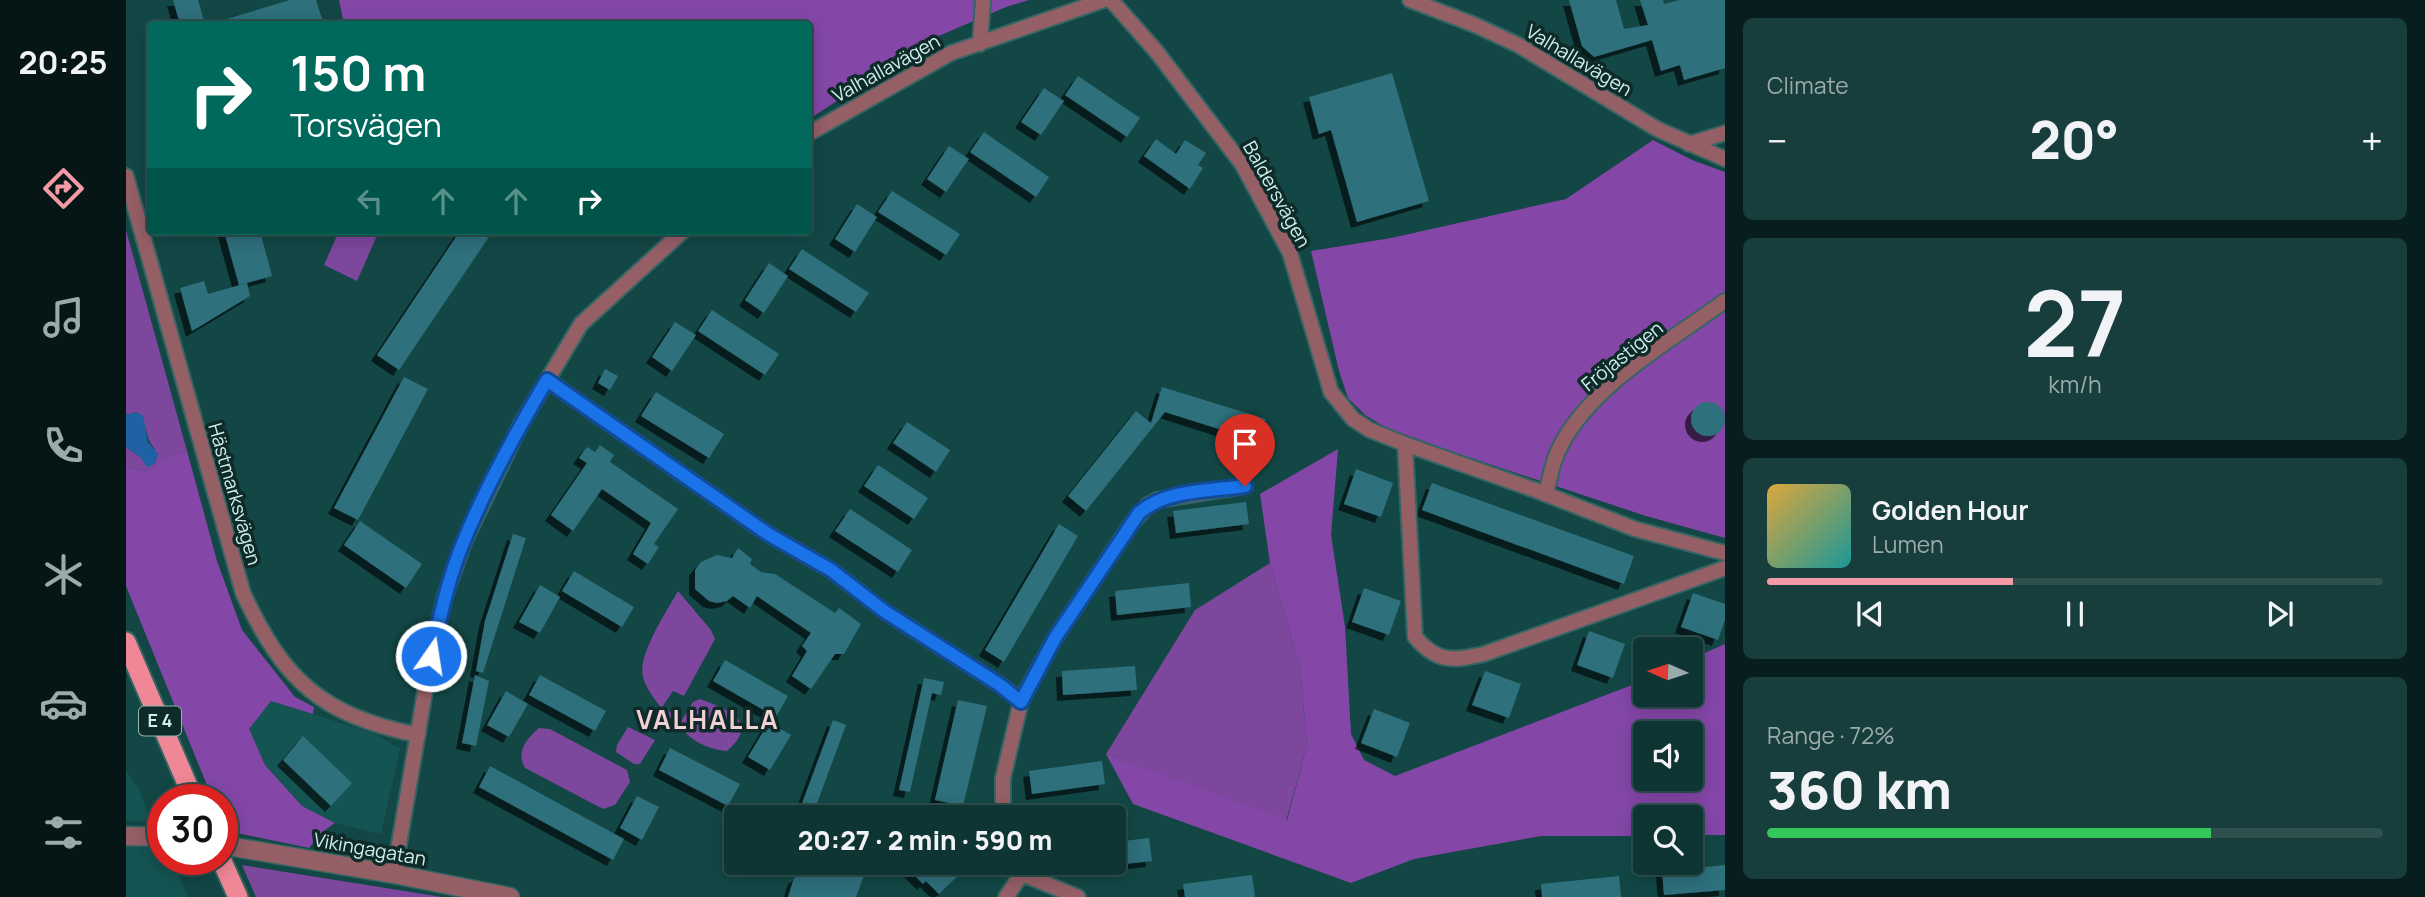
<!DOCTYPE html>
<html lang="en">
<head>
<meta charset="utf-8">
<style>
  body { margin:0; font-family:Manrope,sans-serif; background:#173d3c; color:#f1f3f6; height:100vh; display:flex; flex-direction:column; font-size:26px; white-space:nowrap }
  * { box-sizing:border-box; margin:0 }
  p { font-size:23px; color:#9babac }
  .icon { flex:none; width:38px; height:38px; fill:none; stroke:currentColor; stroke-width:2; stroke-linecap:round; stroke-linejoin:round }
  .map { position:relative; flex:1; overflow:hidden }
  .sheet { display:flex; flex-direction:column; gap:18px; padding:18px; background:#081d1d; width:700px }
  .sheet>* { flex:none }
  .guide { position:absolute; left:21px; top:21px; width:665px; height:214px; border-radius:7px; box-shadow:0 4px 18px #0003,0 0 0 2px #2e504f; background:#00695c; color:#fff; overflow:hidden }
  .needle { width:46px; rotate:273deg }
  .controls { position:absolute; left:1507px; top:637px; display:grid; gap:14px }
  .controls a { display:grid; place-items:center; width:70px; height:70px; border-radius:7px; background:#0e3534; box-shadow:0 4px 18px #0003,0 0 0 2px #2e504f; font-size:35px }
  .speed { position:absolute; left:21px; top:784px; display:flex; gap:14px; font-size:35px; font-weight:700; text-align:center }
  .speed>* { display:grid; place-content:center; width:91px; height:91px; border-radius:50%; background:#0e3534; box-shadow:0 4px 18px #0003,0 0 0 2px #2e504f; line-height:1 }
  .speed .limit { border:10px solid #d22; background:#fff; color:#111 }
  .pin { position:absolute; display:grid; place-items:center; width:60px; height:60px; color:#fff; margin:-72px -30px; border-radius:50% 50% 50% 0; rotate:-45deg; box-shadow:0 0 7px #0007 }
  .pin .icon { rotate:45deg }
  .me { position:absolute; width:77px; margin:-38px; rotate:13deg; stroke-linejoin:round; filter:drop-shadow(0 0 5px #0008) }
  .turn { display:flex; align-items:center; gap:24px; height:147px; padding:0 28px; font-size:32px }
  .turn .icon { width:91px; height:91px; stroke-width:2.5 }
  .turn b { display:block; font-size:49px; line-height:60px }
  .lanes { display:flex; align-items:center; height:66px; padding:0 28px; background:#0003; justify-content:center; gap:35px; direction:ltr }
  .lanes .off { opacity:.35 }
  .big { font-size:52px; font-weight:800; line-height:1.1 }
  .sheet .widget { flex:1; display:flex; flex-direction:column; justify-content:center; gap:10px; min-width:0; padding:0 24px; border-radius:10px; background:#173d3c }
  .sheet .dial { align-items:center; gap:0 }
  .dial b { font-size:91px; line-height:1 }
  .song { display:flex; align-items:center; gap:21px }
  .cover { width:84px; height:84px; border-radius:10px; background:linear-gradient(135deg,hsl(40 70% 55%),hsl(180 70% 35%)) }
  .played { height:7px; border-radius:4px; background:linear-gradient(90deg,#f49aa6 40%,#2e504f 40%) }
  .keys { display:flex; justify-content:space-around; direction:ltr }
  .heat { display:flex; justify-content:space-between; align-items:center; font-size:38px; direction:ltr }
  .charge { height:10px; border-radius:5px; background:linear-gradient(90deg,#34c759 72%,#2e504f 0) }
  .trip { position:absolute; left:598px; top:805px; width:402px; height:70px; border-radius:7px; background:#0e3534; box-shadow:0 4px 18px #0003,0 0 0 2px #2e504f; font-weight:800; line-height:70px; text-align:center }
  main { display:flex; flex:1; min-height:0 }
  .menu { display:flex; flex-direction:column; width:126px; justify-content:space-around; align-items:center; background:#061515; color:#9babac }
  .menu .icon { width:49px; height:49px }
  .menu .active { color:#f49aa6 }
  .menu b { font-size:32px; color:#f1f3f6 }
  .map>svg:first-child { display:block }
  .built { fill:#145452 }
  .green { fill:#7d479d }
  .forest { fill:#8447a8; fill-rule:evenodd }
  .water { fill:#1e62a4 }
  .building { fill:#2f6f7b; filter:url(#shadow) }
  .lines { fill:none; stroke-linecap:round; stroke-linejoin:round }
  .minor-casing { stroke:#346563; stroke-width:18 }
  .tertiary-casing { stroke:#346563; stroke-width:21 }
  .trunk-casing { stroke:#346563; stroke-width:23 }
  .minor { stroke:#955f66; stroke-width:14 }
  .tertiary { stroke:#955f66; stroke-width:18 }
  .trunk { stroke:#f08796; stroke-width:19 }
  .route-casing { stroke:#114b97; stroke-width:18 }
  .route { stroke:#1a73e8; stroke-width:12 }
  .labels { text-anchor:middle; stroke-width:7; stroke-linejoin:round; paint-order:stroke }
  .shield { fill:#0e2a29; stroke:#95b4b2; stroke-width:2 }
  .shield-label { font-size:18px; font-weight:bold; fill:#cfefed }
  .street-label { font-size:19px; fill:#cfefed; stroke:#0e2a29 }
  .district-label { font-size:26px; font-weight:bold; letter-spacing:2px; fill:#f4d1d4; stroke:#0e2a29 }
</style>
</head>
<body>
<main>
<nav class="menu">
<b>20:25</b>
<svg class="icon active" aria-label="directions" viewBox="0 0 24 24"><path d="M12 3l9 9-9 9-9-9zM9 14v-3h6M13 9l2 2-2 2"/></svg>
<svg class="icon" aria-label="music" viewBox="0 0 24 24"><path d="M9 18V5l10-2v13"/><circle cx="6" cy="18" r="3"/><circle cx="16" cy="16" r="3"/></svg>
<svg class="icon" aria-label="phone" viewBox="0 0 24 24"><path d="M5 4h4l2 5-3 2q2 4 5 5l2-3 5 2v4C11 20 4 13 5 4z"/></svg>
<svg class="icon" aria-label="climate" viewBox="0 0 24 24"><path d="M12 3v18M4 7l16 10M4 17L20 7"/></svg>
<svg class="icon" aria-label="car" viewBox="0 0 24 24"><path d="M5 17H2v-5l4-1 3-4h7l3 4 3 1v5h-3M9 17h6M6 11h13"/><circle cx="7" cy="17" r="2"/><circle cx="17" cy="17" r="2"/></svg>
<svg class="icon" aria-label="filters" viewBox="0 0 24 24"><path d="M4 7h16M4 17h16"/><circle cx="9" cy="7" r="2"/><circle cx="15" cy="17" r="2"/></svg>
</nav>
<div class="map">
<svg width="1599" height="897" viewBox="0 0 1599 897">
  <defs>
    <filter id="shadow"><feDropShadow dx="-6" dy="6" stdDeviation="0" flood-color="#0009"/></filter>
  </defs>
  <rect width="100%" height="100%" fill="#124745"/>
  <path class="built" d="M145,701L247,733L274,749L255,834L209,823L176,806L139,765L122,729Z
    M0,770L13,790L26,822L0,821Z
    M0,845L37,848V859H46L62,897H0Z"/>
  <path class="green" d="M0,230L61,451L33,460L29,466L22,471L0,468V447L14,457L29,449C18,438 22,420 11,412L0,415Z
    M213,231H253L231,281L198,265Z
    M1144,563L1174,667L1181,746L1160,821L980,754L1069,610Z
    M552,591L585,630L589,639L558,696L547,691L537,706L546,714L544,719C534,706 521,692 517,677C511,655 541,611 552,591Z
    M574,699C600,709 636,720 601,751C585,750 559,740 554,723L567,702Z
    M502,727L529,740L514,764H508L490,752L491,745Z
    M413,728L424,729L501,770L504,782L489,805L477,809L399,768C390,752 400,739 413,728Z
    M116,865L316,897H130Z"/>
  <path class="forest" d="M213,0H903L880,7L808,38L683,119L682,24H218Z
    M1527,140L1566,160L1599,172V538L1520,516L1312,447L1259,427L1239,415L1222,398L1213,371L1185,251L1265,238L1440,199Z
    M1212,449L1205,535L1219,627L1225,734L1238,760L1269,776L1519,680V695H1564L1565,659L1599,644V835H1565L1564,817H1519V836H1415L1288,859L1225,883L1007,804L980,754L1161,820L1181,746L1174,667L1144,563L1134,494ZM1519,733H1564V779H1519Z
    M61,451L91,561L116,630L169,697L188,707L187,714L145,701L123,729L139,765L176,806L209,823L195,833L183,848L101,831L96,821V800H87L0,586V468L22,471L29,466L32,460Z"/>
  <path class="water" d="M11,412L17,416L22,442L32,454L29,464L21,467L14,457L0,447V415Z"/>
  <path class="building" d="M47,0H72L79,24H54Z
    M164,0H190L197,22L187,24H91V22Z
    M1443,0H1490L1498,29L1522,25L1514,0H1537L1538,4L1554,0H1599V68L1558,80L1554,65L1535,71L1526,40L1468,57L1456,46Z
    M1266,73L1303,201L1231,222L1205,130L1193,134L1183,97Z
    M952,76L1014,118L1001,137L939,95Z
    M918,88L938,101L915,135L895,122Z
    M858,132L923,177L910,197L844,152Z
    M1030,139L1050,154L1059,140L1080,153L1072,165L1077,168L1064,189L1018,156Z
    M823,146L843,159L820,192L801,179Z
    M766,191L834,234L820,255L752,212Z
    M731,204L751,217L729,252L709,239Z
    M98,231H134L146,276L113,285Z
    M334,231H367L273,370L251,355Z
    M676,249L743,293L730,312L663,269Z
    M643,263L662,276L638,313L619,300Z
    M78,281L82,294L121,283L124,296L66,331L54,288Z
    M586,310L653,354L639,375L572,331Z
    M549,322L570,335L546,371L526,357Z
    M479,369L492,376L484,390L472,383Z
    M278,377L302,389L232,520L208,508Z
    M1036,387L1140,419L1134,442L1039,412L960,511L942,496L1010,411L1025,423Z
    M530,392L598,434L583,458L515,416Z
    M1565 419a17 17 0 1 1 34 0a17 17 0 1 1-34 0Z
    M781,422L824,450L810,472L767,443Z
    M474,445L488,455L484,462L552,509L528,544L533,547L522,564L507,554L525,523L476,489L447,531L425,515L461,463L453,458L461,447L469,452Z
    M752,465L802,498L788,519L738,486Z
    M1230,469L1267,483L1255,517L1218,504Z
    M1306,483L1508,556L1498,584L1296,510Z
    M1120,502L1123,524L1050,533L1047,511Z
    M724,509L786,550L772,572L709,531Z
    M234,521L296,564L280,588L218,545Z
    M933,524L952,536L878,662L859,650Z
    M387,534L400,538L357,673L350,671L359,621Z
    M612,548L626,559L624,564L635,572L649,574L709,613L713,608L735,624L718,654H709L685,689L666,676L681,651L676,646L685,633L631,596L624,608L607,596L601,601L591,603L583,601L569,589V570L575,562L591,555L606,558Z
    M448,571L508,607L496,627L436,591Z
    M1063,583L1065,607L991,615L989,591Z
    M414,585L434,597L414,633L393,622Z
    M1238,588L1275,601L1263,635L1226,622Z
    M1567,593L1599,604V620L1592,640L1555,627Z
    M1463,631L1499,644L1487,678L1451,665Z
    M599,660L662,696L650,717L587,681Z
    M1009,666L1011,690L937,695L936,671Z
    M1359,671L1395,684L1383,718L1346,705Z
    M349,675L363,681L350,746L336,743Z
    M414,675L480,711L469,731L403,695Z
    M798,678L818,682L815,695L806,693L784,792L773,790Z
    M380,691L402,704L383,737L361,725Z
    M832,700L861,706L837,806L809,800Z
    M1248,709L1284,723L1271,757L1235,743Z
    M707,720L720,725L686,817H671Z
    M643,722L665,735L644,770L622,757Z
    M177,736L226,783L205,806L157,760Z
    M544,748L614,784L602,806L533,770Z
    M976,761L979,784L906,794L903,771Z
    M364,766L498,839L487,860L353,787Z
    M511,796L533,807L516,840L494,828Z
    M1023,838L1026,861L989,865V842Z
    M677,863H708L739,873L730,897H662L668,878L672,876Z
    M776,863H827L836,872L813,894L800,881L797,884Z
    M1599,865V890L1538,895L1536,871Z
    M1126,875L1129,897H1059L1057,884Z
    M1493,876L1495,897H1416L1415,884Z"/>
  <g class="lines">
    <g class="minor-casing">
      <path id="minor" d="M985,0L1030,51L1116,164L1164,253L1205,392L1227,419L1244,430L1279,444L1409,490L1509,529L1599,553
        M1284,0L1349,25L1392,45L1531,129L1599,159
        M854,44L857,0
        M682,134L825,53L978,0
        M1563,144L1599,133
        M0,176L117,593C158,681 195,715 292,735
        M421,380L642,534L705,570L758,611L874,685L895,701
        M1279,444L1289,637C1311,663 1327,661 1358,654L1599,568
        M1420,494C1424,478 1426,462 1434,447C1465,385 1544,341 1599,301
        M877,817V778L895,701L929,638L1006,523L1022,505L1031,500L1119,486
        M891,863L896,874L952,897
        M268,874L305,656L319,596L338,542L395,424L455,324L557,231
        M880,897L896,874"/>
    </g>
    <g class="tertiary-casing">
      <path id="tertiary" d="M0,836L37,837
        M96,845L273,875L384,897"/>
    </g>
    <g class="trunk-casing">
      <path id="trunk" d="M0,642L68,800
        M95,859L112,897"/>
    </g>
    <use href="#minor" class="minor"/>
    <use href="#tertiary" class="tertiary"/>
    <use href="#trunk" class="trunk"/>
  </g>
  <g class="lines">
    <g class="route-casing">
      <path id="route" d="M305,656C314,618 322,579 337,543C360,486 390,432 421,380L642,534L705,570L758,611L874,685L895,702L929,638L1013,513C1040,489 1085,491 1119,486"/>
    </g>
    <use href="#route" class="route"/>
  </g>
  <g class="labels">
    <rect class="shield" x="13" y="706.5" width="42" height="29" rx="5"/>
    <g class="shield-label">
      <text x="34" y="727">E 4</text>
    </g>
    <g class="street-label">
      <text transform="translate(1453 60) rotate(31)" y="7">Valhallavägen</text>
      <text transform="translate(760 68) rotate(-29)" y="7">Valhallavägen</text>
      <text transform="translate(1151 194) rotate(61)" y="7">Baldersvägen</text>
      <text transform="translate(1496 356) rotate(-39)" y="7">Fröjastigen</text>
      <text transform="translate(109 494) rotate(74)" y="7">Hästmarksvägen</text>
      <text transform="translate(244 849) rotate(10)" y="7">Vikingagatan</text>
    </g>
    <g class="district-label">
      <text x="582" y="729">VALHALLA</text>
    </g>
  </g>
</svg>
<div class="controls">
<a><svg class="needle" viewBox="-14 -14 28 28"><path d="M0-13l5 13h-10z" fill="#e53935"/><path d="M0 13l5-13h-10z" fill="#9babac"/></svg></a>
<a><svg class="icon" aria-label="sound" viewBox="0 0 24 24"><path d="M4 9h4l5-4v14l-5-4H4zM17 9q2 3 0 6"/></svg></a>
<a><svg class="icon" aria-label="search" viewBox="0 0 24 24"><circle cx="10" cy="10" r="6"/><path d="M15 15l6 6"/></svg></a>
</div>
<div class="speed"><div class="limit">30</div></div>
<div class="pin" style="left:1119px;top:486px;background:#d93025"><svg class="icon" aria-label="arrive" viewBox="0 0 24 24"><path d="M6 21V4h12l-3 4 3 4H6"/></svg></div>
<svg class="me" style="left:305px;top:656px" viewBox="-20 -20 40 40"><circle r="17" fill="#1a73e8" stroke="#fff" stroke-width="3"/><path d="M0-11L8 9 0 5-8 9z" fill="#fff"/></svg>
<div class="trip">20:27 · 2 min · 590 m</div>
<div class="guide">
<div class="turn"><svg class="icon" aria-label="right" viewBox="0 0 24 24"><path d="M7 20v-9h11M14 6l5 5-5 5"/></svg><div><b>150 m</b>Torsvägen</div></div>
<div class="lanes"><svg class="icon off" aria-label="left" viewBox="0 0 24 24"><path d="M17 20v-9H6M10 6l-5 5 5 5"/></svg><svg class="icon off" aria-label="ahead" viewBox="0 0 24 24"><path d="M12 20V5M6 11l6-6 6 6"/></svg><svg class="icon off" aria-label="ahead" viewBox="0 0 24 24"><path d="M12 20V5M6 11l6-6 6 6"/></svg><svg class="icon" aria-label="right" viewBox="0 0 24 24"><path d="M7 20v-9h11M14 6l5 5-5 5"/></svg></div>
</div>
</div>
<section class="sheet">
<div class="widget"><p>Climate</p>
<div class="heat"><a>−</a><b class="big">20°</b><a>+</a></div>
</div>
<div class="widget dial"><b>27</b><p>km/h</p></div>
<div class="widget">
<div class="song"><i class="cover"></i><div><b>Golden Hour</b><p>Lumen</p></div></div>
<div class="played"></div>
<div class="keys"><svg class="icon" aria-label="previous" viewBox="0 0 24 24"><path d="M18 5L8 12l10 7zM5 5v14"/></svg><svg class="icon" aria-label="pause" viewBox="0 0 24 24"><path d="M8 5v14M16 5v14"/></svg><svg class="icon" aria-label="next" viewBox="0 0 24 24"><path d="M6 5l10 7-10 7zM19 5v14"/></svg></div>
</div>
<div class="widget"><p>Range · 72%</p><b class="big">360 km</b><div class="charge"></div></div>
</section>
</main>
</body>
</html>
